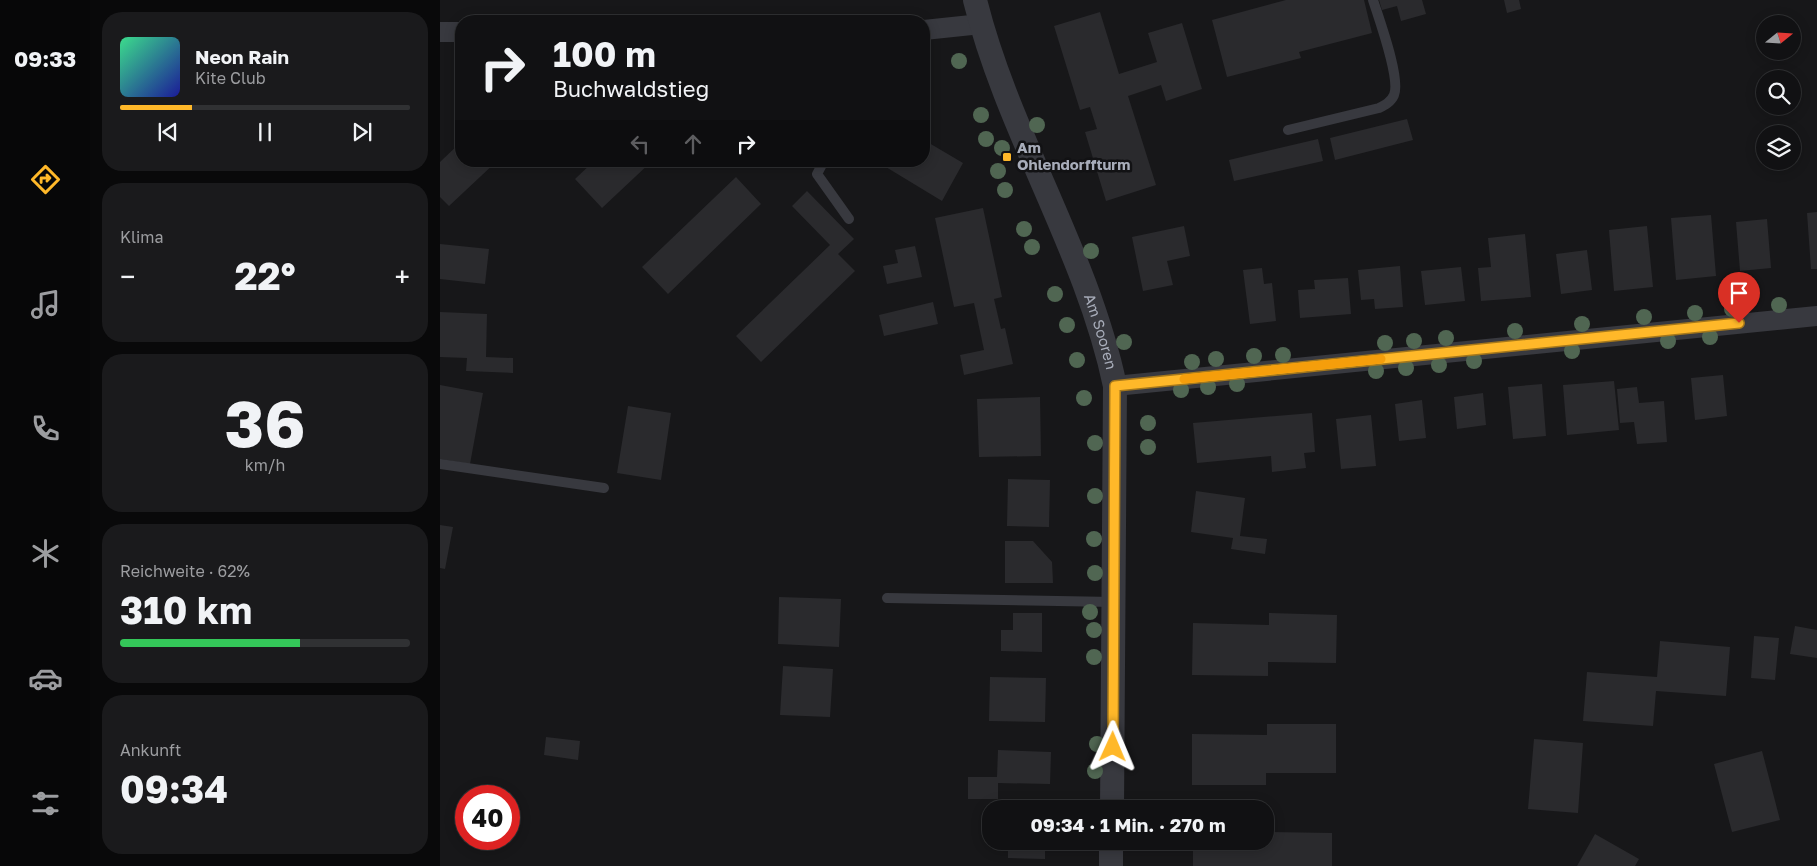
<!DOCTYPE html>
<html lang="de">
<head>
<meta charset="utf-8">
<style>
  body { margin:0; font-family:"Golos Text",sans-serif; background:#1a1a1c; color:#f1f3f6; height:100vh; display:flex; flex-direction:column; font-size:19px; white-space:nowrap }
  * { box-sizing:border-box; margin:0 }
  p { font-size:16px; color:#9c9da0 }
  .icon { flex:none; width:28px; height:28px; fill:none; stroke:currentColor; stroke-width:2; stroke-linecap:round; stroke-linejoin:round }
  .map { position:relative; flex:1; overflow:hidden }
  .details { display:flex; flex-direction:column; gap:12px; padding:12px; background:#09090a; width:350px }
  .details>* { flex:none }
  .hud { position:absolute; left:15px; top:15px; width:475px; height:152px; border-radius:20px; box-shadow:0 2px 12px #0003,0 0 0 1px #303133; background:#111113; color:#f1f3f6; overflow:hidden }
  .needle { width:32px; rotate:72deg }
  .buttons { position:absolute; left:1316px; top:15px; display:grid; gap:10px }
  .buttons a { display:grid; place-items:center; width:45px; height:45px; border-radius:50%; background:#111113; box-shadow:0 2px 12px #0003,0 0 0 1px #303133; font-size:25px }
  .speed { position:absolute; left:15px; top:785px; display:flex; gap:10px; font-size:25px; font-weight:700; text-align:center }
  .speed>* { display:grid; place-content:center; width:65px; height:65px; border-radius:50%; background:#111113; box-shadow:0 2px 12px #0003,0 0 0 1px #303133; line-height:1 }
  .speed .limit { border:8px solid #d22; background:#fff; color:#111 }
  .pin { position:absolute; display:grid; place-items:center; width:42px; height:42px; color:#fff; margin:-51px -21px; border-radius:50% 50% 50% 0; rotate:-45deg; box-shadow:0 0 5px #0007 }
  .pin .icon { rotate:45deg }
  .me { position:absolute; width:55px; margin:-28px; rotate:1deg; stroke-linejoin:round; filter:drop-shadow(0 0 4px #0008) }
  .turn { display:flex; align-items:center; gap:18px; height:105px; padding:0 15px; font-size:22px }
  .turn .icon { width:65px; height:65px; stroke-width:2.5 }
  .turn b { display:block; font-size:35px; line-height:42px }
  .lanes { display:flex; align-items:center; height:48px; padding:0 15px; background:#0003; justify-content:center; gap:25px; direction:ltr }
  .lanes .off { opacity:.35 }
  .big { font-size:38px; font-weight:700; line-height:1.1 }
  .details .widget { flex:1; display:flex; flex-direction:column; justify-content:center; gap:8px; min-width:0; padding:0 18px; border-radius:20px; background:#1a1a1c }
  .details .dial { align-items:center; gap:0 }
  .dial b { font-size:65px; line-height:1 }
  .song { display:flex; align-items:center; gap:15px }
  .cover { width:60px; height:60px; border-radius:8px; background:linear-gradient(135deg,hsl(150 70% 55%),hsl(240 70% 35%)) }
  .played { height:5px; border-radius:2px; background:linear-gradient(90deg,#ffb829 25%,#303133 25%) }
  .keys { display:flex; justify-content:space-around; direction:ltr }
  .heat { display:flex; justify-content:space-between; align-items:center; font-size:28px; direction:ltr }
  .charge { height:8px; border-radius:4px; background:linear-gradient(90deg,#34c759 62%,#303133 0) }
  .trip { position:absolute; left:542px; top:800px; width:292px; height:50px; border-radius:20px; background:#111113; box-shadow:0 2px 12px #0003,0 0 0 1px #303133; font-weight:700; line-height:50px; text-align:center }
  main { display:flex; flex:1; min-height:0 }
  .tabs { display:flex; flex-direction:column; width:90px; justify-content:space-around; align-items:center; background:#070708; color:#9c9da0 }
  .tabs .icon { width:35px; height:35px }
  .tabs .selected { color:#ffb829 }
  .tabs b { font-size:22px; color:#f1f3f6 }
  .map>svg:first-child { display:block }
  .building { fill:#2a2a2d }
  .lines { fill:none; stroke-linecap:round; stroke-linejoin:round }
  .service { stroke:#38393f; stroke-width:10 }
  .minor { stroke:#38393f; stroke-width:20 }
  .tertiary { stroke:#38393f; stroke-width:24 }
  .tree { fill:#506652 }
  .route-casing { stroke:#a6781b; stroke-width:12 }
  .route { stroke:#ffb829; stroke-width:9 }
  .slow { stroke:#f59e0b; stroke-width:9 }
  .poi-dot { fill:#ffb829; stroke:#121214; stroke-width:2 }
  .labels { text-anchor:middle; stroke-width:5; stroke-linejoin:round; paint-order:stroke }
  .poi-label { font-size:15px; font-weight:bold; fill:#a8adba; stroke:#121214; text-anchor:start }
  .street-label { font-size:15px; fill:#a8adba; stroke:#121214 }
</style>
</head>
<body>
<main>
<nav class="tabs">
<b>09:33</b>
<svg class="icon selected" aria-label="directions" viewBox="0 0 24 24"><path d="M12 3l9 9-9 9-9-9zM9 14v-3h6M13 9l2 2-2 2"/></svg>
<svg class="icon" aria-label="music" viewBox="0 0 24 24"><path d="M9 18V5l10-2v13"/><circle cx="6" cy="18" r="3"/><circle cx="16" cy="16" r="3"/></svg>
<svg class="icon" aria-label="phone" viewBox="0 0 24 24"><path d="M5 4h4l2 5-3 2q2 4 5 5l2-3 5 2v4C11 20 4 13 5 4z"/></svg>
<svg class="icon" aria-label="climate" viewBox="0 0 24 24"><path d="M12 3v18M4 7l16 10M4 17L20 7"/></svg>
<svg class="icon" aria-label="car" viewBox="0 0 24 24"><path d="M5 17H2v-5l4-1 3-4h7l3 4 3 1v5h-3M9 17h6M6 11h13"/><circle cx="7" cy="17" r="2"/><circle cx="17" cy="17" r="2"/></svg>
<svg class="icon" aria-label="filters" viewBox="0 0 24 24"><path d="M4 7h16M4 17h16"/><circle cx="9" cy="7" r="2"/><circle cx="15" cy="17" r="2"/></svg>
</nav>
<section class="details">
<div class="widget">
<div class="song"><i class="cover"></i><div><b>Neon Rain</b><p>Kite Club</p></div></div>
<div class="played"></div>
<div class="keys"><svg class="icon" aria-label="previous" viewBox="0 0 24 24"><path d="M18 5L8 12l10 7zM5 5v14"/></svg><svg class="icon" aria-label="pause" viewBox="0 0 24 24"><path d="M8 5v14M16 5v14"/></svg><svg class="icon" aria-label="next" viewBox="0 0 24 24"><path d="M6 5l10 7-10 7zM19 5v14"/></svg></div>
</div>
<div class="widget"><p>Klima</p>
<div class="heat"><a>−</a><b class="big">22°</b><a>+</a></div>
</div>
<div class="widget dial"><b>36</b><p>km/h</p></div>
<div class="widget"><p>Reichweite · 62%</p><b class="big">310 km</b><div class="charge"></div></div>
<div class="widget"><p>Ankunft</p><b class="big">09:34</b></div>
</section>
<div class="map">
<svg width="1377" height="866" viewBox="0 0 1377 866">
  <rect width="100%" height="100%" fill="#171719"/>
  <path class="building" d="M846,0H924L932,33L859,52L861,58L787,77L772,20Z
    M939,0H982L986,14L961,21L957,6L942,10Z
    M1064,0H1079L1081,9L1067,13Z
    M660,12L679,74L717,62L708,33L742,23L762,89L726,101L721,85L688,96L716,185L666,201L645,132L657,129L650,107L640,110L614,26Z
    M967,119L973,140L895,160L890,138Z
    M878,139L883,161L794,181L789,160Z
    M484,140L523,163L502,201L436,161H484Z
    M21,142V161H57L9,206L0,197V162Z
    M154,161H212L162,208L135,179Z
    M332,161H347L343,168Z
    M296,177L321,204L228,294L202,267Z
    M367,191L414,239L398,254L415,271L321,362L296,336L390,245L352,206Z
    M543,208L562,297L554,299L561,329L565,328L573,364L524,375L520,355L544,350L534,303L514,307L495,218Z
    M1377,212V269H1371L1367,213Z
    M1271,215L1276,276L1236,280L1231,218Z
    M1327,219L1331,268L1300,271L1296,222Z
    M744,226L750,256L727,261L733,285L703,291L692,237Z
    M1207,226L1213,287L1174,291L1169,230Z
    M1085,234L1091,297L1041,301L1038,268L1051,267L1048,238Z
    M0,244L49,249L45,284L0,279Z
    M475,246L482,277L447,284L443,266L458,263L455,250Z
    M1147,250L1152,290L1121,294L1116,254Z
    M960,266L963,307L935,309L934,299L921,300L918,270Z
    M1021,267L1025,301L985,305L981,271Z
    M822,268L824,284L832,283L836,321L810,324L803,270Z
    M908,278L911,314L860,318L858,290L875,289L874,280Z
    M493,302L498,324L444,336L439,315Z
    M0,312L47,314L46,357L73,358V373L26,371L27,358L0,357Z
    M1283,375L1287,416L1255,420L1251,378Z
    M1174,381L1179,430L1127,435L1123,385Z
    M1102,384L1106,436L1073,439L1068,387Z
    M0,385L43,393L30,464L0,459Z
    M1197,387L1199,403L1224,401L1227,442L1197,444L1194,422L1180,423L1177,389Z
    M1043,393L1046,425L1017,429L1014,397Z
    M600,397L601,456L539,457L537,399Z
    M982,400L986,438L959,441L955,404Z
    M188,406L231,413L221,480L177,473Z
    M872,413L875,452L864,453L866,468L832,472L831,456L757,463L753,423Z
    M931,415L936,466L901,469L896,419Z
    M568,479L610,480L609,527L567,526Z
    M756,491L805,498L800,536L827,539L825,554L791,549L793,538L751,532Z
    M0,525L13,527L5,569L0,568Z
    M565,541H593L612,562L613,583H565Z
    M339,597L401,599L399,647L338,644Z
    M573,613H602V652L561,651V630H573Z
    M829,613L897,615L896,663L828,662V676L752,675L753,623L829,625Z
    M1355,626L1377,630V658L1350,654Z
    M1314,636L1339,638L1335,680L1311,678Z
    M1220,641L1290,647L1286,696L1216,691L1213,726L1143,721L1147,672L1217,677Z
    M343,666L393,669L390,717L340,715Z
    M550,677L606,678L605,722L549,721Z
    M827,724H896V773H826V785H752V734L827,735Z
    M106,737L140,741L138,760L104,755Z
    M1094,739L1143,743L1138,813L1088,809Z
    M558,750L611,752L610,784L558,783V799H528V777H557Z
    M1322,751L1340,820L1292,832L1274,764Z
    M826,832L892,833V866H753V844L825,845Z
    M1155,834L1199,859L1195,866H1137Z
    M568,841H605V859L568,858Z"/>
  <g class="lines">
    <path class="service" d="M848,130L939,108C945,105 951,102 954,95C961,79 939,19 933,0
      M384,161L377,174L409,219
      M0,464L164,488
      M447,598L674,602"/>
    <path class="minor" d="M484,30L541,24
      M0,32H21
      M675,386L1377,316"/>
    <g class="tertiary">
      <path id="s1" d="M535,0C568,133 647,252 675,386L672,809"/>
      <path d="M671,866V841"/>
    </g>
  </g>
  <g class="tree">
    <circle cx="519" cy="61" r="8"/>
    <circle cx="541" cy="115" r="8"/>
    <circle cx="597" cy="125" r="8"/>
    <circle cx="546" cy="139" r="8"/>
    <circle cx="562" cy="148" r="8"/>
    <circle cx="558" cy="171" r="8"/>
    <circle cx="565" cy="190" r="8"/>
    <circle cx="584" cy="229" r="8"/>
    <circle cx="592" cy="247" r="8"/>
    <circle cx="651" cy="251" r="8"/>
    <circle cx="615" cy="294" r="8"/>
    <circle cx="1339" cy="305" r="8"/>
    <circle cx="1292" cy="309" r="8"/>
    <circle cx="1255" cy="313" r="8"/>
    <circle cx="1204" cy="317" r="8"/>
    <circle cx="1142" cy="324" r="8"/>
    <circle cx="627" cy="325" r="8"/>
    <circle cx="1075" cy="331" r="8"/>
    <circle cx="1270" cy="337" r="8"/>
    <circle cx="1006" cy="338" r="8"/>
    <circle cx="974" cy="341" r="8"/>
    <circle cx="1228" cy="341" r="8"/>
    <circle cx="684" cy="342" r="8"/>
    <circle cx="945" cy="343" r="8"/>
    <circle cx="1132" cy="351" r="8"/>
    <circle cx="843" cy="355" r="8"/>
    <circle cx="814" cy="356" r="8"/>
    <circle cx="776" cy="359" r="8"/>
    <circle cx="637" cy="360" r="8"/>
    <circle cx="1034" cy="361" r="8"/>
    <circle cx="752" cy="362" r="8"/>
    <circle cx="999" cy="365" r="8"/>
    <circle cx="966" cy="368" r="8"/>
    <circle cx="936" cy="371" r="8"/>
    <circle cx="797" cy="384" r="8"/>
    <circle cx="768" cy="387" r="8"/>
    <circle cx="741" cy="390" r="8"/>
    <circle cx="644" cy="398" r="8"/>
    <circle cx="708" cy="423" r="8"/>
    <circle cx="655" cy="443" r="8"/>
    <circle cx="708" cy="447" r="8"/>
    <circle cx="655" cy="496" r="8"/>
    <circle cx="654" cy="539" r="8"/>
    <circle cx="655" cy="573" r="8"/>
    <circle cx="650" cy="612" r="8"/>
    <circle cx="654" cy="630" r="8"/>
    <circle cx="654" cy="657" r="8"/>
    <circle cx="657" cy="744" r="8"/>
    <circle cx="655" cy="771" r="8"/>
  </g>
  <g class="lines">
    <g class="route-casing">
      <path id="route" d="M673,747L675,386L1299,323"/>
    </g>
    <use href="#route" class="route"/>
    <path class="slow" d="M744,379L941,359"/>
  </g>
  <rect class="poi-dot" x="562" y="152" width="10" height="10" rx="2.5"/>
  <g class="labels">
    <g class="poi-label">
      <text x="577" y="153">Am<tspan x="577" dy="17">Ohlendorffturm</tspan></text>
    </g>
    <g class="street-label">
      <text dy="5" stroke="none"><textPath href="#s1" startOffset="355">Am Sooren</textPath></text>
    </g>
  </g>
</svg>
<div class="buttons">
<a><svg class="needle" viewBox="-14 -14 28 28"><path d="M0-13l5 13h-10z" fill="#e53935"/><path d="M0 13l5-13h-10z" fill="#9c9da0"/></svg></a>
<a><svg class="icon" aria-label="search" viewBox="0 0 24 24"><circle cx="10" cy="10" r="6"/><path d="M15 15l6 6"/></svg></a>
<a><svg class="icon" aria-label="layers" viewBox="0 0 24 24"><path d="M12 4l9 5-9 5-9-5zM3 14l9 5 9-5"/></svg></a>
</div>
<div class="speed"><div class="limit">40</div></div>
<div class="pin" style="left:1299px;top:323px;background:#d93025"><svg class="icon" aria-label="arrive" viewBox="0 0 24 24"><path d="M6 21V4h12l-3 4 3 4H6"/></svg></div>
<svg class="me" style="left:673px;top:747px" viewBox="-20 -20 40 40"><path d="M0-17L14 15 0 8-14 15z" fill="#ffb829" stroke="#fff" stroke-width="4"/></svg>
<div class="trip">09:34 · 1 Min. · 270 m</div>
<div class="hud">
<div class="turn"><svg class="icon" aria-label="right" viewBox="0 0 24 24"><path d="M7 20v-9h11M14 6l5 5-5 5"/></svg><div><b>100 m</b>Buchwaldstieg</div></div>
<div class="lanes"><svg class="icon off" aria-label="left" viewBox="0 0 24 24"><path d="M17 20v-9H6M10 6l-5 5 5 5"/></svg><svg class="icon off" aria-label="ahead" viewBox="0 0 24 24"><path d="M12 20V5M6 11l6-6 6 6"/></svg><svg class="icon" aria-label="right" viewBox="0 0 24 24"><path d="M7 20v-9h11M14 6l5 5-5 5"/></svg></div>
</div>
</div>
</main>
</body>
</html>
